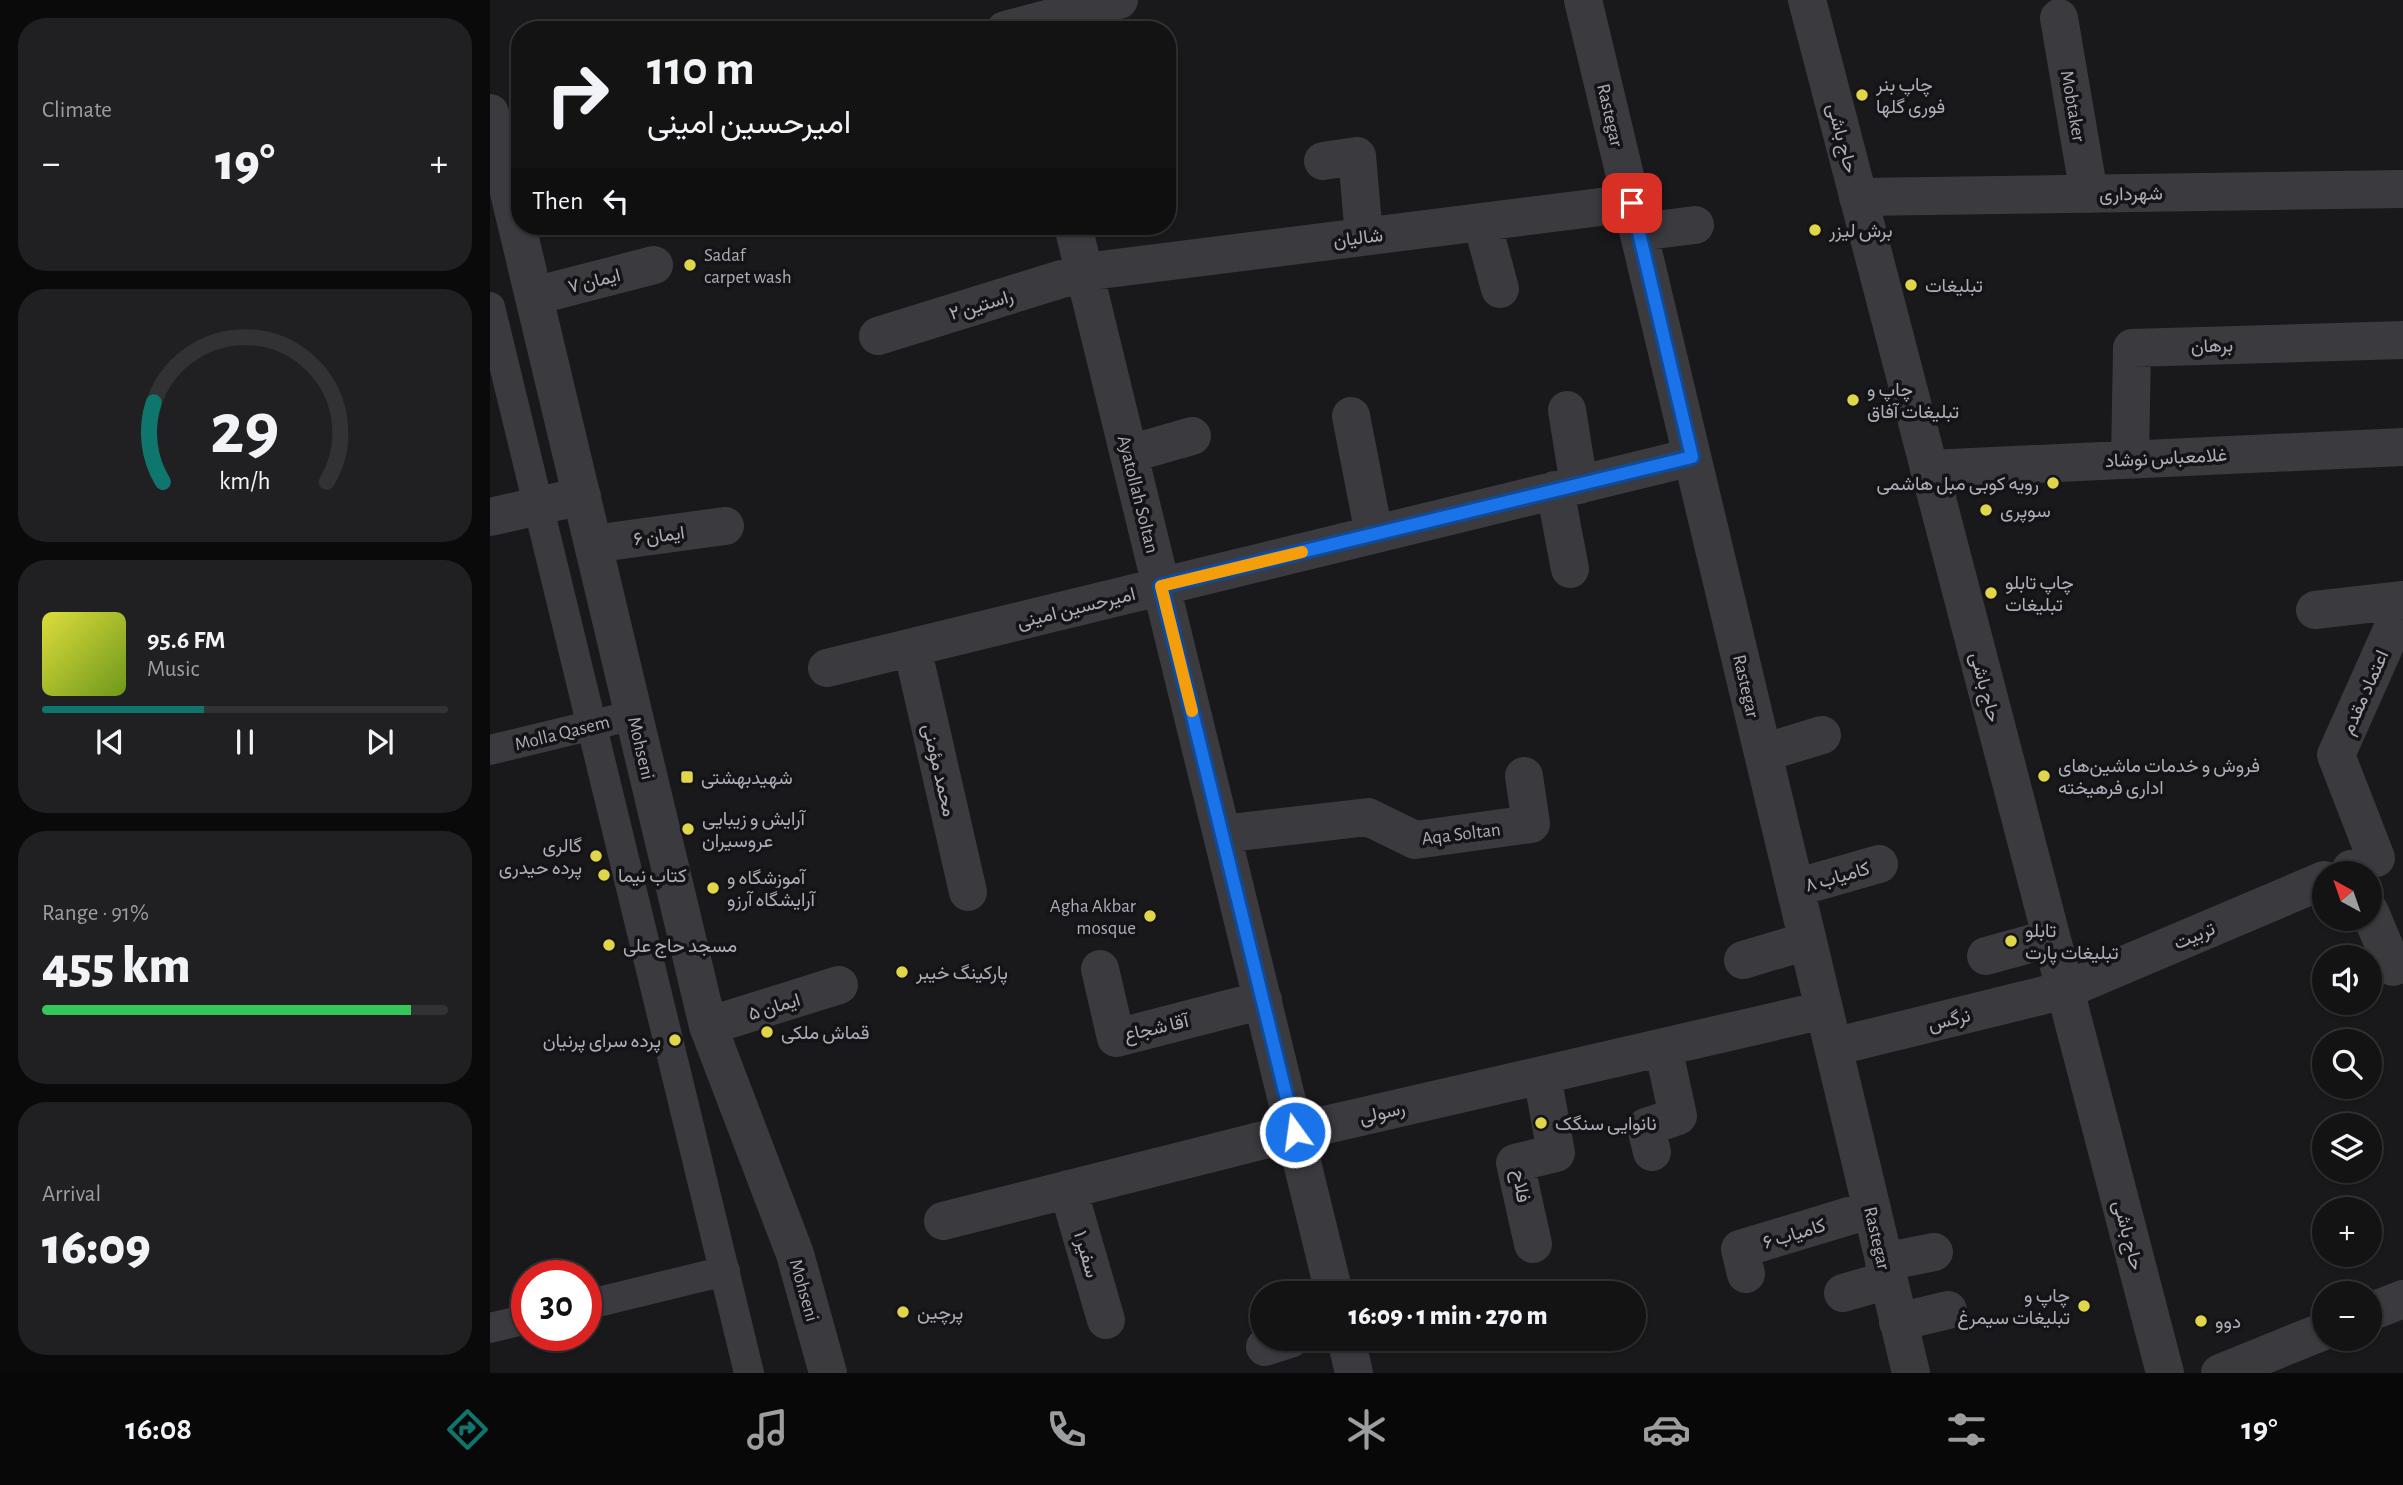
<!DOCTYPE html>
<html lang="en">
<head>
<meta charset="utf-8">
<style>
  body { margin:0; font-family:"Alegreya Sans",Vazirmatn,sans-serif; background:#202022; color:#f1f3f6; height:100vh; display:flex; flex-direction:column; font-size:26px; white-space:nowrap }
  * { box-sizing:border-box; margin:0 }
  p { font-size:23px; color:#9d9ea0 }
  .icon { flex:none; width:38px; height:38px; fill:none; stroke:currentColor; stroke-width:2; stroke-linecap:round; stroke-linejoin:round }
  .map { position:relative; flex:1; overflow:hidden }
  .side { display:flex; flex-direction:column; gap:18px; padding:18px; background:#0a0a0b; width:490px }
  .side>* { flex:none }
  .guide { position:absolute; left:21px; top:21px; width:665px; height:214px; border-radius:28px; box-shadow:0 2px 5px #0004,0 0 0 2px #323234; background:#131314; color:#f1f3f6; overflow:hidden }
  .needle { width:46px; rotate:320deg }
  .buttons { position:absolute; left:1822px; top:861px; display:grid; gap:14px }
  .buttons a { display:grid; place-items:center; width:70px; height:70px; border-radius:50%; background:#131314; box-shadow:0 2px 5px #0004,0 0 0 2px #323234; font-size:35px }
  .speed { position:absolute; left:21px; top:1260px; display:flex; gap:14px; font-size:35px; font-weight:700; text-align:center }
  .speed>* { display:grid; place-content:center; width:91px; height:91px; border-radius:50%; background:#131314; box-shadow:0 2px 5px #0004,0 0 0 2px #323234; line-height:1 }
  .speed .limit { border:10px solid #d22; background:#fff; color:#111 }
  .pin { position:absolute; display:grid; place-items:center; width:60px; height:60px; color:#fff; margin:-30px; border-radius:14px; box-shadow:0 4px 10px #0006 }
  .me { position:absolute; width:77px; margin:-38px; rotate:346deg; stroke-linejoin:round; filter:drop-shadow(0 0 5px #0008) }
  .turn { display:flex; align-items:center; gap:24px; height:147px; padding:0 21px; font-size:32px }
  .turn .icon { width:91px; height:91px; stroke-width:2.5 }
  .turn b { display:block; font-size:49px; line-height:60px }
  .then { display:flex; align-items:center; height:66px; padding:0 21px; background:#0003; gap:14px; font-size:26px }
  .big { font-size:52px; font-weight:800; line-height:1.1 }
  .side .tile { flex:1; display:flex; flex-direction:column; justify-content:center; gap:10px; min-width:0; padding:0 24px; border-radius:28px; background:#202022 }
  .side .dial { align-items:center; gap:0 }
  .dial svg { height:182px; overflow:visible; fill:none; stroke:#323234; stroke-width:7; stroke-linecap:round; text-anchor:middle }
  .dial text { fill:#f1f3f6; stroke:none }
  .song { display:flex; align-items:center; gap:21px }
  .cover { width:84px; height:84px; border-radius:10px; background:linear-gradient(135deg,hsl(60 70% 55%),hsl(80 70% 35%)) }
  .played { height:7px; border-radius:4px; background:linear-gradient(90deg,#0f766e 40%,#323234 40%) }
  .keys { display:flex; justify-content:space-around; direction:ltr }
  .heat { display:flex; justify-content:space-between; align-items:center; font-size:38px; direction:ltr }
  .charge { height:10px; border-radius:5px; background:linear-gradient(90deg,#34c759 91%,#323234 0) }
  .trip { position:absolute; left:760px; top:1281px; width:396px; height:70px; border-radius:35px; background:#131314; box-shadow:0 2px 5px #0004,0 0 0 2px #323234; font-weight:800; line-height:70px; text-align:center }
  .menu { display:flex; height:112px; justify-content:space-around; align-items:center; background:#080808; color:#9d9ea0 }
  .menu .icon { width:49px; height:49px }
  .menu .current { color:#0f766e }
  .menu b { font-size:32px; color:#f1f3f6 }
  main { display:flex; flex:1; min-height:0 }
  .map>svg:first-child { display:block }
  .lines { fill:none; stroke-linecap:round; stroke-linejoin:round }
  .pedestrian { stroke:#3b3a3f; stroke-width:30 }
  .minor { stroke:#3b3a3f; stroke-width:38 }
  .tertiary { stroke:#3b3a3f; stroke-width:38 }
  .route-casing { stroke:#114b97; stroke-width:18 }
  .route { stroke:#1a73e8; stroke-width:12 }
  .slow { stroke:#f59e0b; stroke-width:12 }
  .poi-dot { fill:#e1d54a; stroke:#141416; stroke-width:2.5 }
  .labels { text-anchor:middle; stroke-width:7; stroke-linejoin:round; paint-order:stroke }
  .poi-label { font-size:19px; fill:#adadb9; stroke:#141416; text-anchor:start }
  .street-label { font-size:19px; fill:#adadb9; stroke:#141416 }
</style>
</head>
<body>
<main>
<section class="side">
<div class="tile"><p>Climate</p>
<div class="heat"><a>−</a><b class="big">19°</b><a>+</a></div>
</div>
<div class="tile dial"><svg viewBox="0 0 100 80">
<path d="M14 69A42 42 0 1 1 86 69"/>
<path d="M14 69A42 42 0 0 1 10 34" stroke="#0f766e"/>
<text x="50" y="56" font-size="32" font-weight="700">29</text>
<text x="50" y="72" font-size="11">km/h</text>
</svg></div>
<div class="tile">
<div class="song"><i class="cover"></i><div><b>95.6 FM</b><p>Music</p></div></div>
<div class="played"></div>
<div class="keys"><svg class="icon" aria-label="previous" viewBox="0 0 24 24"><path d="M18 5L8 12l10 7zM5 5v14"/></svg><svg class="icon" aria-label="pause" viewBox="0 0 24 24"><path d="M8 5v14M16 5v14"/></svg><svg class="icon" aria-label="next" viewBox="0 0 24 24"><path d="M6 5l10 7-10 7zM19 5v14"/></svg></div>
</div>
<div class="tile"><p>Range · 91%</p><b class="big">455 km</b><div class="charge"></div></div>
<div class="tile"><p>Arrival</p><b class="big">16:09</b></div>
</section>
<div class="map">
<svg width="1913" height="1373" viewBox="0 0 1913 1373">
  <rect width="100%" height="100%" fill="#19191b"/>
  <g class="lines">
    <path class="pedestrian" d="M0,307L259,1373
      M0,750L144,715
      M96,1305L235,1271
      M0,1328L37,1319"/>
    <path class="minor" d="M1093,0L1421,1373
      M1569,18L1599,194
      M515,30L629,0
      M833,161L867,156L874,236
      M1368,197L1913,189
      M992,222L1010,289
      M583,226L844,1293
      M1149,232L1205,225
      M44,296L164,265
      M388,336L594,272L1142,203
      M1077,410L1089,485
      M861,416L884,534
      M639,454L702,436
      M1640,459L1642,348L1913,340
      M1439,469L1913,447
      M1065,490L1080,569
      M0,517L92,496
      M103,544L235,526
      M1825,610L1913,600
      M422,647L478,892
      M337,668L1202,457
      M1273,753L1332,735
      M732,834L878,817L925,840L1041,824L1034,776
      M1886,858L1846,755L1913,605
      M1861,869L1863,873
      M1305,888L1389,864
      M1880,912L1903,967
      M1496,956L1561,938
      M1253,960L1317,941
      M610,969L626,1038L773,1000
      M218,1026L349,985
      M1343,1047L1575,990L1834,880
      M1162,1152L1156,1127L1188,1116L1173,1047
      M578,1189L616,1320
      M453,1221L805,1132L1334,1010
      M1043,1244L1025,1163L1066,1153L1052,1075
      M1394,1262L1444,1252
      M1256,1274L1250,1249L1382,1209
      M1353,1293L1398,1280
      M1880,1312L1913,1299
      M1408,1322L1458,1310
      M856,1339L864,1373
      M775,1347L800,1339
      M1730,1373L1834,1331"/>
    <path class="tertiary" d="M1317,0L1675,1373
      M0,113L218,1026L305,1254L338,1373"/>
  </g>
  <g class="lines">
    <g class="route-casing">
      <path id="route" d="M805,1132L671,586L1202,457L1142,203"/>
    </g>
    <use href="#route" class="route"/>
    <path class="slow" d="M702,711L671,586L812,552"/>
  </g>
  <g class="poi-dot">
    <circle cx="1372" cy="95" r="7"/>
    <circle cx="1325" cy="230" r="7"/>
    <circle cx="200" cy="265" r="7"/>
    <circle cx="1421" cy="285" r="7"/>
    <circle cx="1363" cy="400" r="7"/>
    <circle cx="1563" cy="483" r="7"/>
    <circle cx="1496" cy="510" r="7"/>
    <circle cx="1501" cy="593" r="7"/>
    <circle cx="1554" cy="776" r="7"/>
    <rect x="190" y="770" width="14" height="14" rx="3.5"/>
    <circle cx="198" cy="829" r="7"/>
    <circle cx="106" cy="856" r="7"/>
    <circle cx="114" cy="875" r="7"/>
    <circle cx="223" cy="888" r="7"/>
    <circle cx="660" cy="916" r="7"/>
    <circle cx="1521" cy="941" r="7"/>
    <circle cx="119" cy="945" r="7"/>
    <circle cx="412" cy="972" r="7"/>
    <circle cx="277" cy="1032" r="7"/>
    <circle cx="185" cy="1040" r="7"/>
    <circle cx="1051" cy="1123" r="7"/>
    <circle cx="1594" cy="1306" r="7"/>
    <circle cx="413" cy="1312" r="7"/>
    <circle cx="1711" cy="1321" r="7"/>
  </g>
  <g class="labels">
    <g class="poi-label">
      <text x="1386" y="91">چاپ بنر<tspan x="1386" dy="22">فوری گلها</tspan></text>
      <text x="1339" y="237">برش لیزر</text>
      <text x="214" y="261">Sadaf<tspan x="214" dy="22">carpet wash</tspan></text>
      <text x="1435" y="292">تبلیغات</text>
      <text x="1377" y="396">چاپ و<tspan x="1377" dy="22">تبلیغات آفاق</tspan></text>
      <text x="1549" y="490" text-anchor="end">رویه کوبی مبل هاشمی</text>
      <text x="1510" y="517">سوپری</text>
      <text x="1515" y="589">چاپ تابلو<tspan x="1515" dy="22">تبلیغات</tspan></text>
      <text x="1568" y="772">فروش و خدمات ماشین‌های<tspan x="1568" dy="22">اداری فرهیخته</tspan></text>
      <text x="211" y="784">شهیدبهشتی</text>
      <text x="212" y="825">آرایش و زیبایی<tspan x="212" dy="22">عروسیران</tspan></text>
      <text x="92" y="852" text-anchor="end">گالری<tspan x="92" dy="22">پرده حیدری</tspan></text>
      <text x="128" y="882">کتاب نیما</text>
      <text x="237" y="884">آموزشگاه و<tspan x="237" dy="22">آرایشگاه آرزو</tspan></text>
      <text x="646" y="912" text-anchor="end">Agha Akbar<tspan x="646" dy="22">mosque</tspan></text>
      <text x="1535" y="937">تابلو<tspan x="1535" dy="22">تبلیغات پارت</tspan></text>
      <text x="133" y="952">مسجد حاج علی</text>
      <text x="426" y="979">پارکینگ خیبر</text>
      <text x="291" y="1039">قماش ملکی</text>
      <text x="171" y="1047" text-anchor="end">پرده سرای پرنیان</text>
      <text x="1065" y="1130">نانوایی سنگک</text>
      <text x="1580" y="1302" text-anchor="end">چاپ و<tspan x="1580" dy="22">تبلیغات سیمرغ</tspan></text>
      <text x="427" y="1319">پرچین</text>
      <text x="1725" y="1328">دوو</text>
    </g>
    <g class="street-label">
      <text transform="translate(1584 106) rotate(80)" y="7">Mobtaker</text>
      <text transform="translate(1121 115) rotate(77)" y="7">Rastegar</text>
      <text transform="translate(1353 138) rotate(75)" y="7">حاج باشی</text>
      <text transform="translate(1641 193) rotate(-1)" y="7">شهرداری</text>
      <text transform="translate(868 237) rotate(-7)" y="7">شالیان</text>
      <text transform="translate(104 280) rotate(-14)" y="7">ایمان ۷</text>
      <text transform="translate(491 304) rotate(-17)" y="7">راستین ۲</text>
      <text transform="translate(1722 345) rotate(-2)" y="7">برهان</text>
      <text transform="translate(1676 457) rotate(-3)" y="7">غلامعباس نوشاد</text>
      <text transform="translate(649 494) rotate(76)" y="7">Ayatollah Soltan</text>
      <text transform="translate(169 535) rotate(-8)" y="7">ایمان ۶</text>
      <text transform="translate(586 607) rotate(-14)" y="7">امیرحسین امینی</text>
      <text transform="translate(1257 686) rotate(77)" y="7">Rastegar</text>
      <text transform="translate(1496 687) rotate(75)" y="7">حاج باشی</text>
      <text transform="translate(1874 692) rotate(-66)" y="7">اعتماد مقدم</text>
      <text transform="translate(72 732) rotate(-14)" y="7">Molla Qasem</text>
      <text transform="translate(152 748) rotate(77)" y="7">Mohseni</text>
      <text transform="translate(450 770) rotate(77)" y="7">محمد مؤمنی</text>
      <text transform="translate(971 833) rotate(-7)" y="7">Aqa Soltan</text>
      <text transform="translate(1347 876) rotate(-16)" y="7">کامیاب ۸</text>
      <text transform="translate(1704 935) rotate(-23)" y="7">تربیت</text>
      <text transform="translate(284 1006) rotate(-17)" y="7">ایمان ۵</text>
      <text transform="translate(1459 1019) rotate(-14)" y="7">نرگس</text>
      <text transform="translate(666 1027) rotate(-13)" y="7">آقا شجاع</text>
      <text transform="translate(892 1112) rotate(-13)" y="7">رسولی</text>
      <text transform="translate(1032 1186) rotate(82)" y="7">فلاح</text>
      <text transform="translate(1304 1233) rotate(-17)" y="7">کامیاب ۶</text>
      <text transform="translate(1639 1235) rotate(75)" y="7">حاج باشی</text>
      <text transform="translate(1388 1238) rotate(77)" y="7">Rastegar</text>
      <text transform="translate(597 1254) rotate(74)" y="7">سفیر ۱</text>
      <text transform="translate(315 1290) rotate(74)" y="7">Mohseni</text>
    </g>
  </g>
</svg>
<div class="buttons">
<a><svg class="needle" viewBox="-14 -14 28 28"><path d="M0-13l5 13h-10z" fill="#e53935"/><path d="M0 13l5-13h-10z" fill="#9d9ea0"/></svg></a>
<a><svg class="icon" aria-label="sound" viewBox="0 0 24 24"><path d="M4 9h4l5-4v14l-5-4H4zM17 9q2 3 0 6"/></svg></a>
<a><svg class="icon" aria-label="search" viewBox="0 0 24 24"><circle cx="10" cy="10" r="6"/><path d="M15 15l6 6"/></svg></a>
<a><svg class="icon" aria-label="layers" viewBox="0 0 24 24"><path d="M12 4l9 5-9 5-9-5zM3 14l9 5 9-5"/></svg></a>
<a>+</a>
<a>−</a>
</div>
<div class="speed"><div class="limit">30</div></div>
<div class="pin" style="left:1142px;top:203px;background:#d93025"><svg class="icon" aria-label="arrive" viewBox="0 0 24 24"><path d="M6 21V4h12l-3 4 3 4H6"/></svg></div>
<svg class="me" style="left:805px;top:1132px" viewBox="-20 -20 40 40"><circle r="17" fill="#1a73e8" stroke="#fff" stroke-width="3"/><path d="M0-11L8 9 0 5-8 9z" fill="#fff"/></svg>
<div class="trip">16:09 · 1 min · 270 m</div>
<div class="guide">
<div class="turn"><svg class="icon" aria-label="right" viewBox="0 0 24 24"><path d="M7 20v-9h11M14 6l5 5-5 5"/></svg><div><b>110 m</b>امیرحسین امینی</div></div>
<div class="then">Then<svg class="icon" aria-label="left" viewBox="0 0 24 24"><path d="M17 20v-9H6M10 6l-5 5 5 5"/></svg></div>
</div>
</div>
</main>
<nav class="menu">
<b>16:08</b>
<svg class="icon current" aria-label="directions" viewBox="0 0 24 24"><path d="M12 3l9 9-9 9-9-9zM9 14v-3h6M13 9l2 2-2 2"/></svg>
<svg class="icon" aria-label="music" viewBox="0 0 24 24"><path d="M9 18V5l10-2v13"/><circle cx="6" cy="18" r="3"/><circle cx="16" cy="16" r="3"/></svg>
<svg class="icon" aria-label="phone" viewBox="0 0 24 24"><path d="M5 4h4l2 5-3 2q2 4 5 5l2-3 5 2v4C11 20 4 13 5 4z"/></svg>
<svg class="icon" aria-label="climate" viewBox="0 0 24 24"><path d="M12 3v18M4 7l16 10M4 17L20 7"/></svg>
<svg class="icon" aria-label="car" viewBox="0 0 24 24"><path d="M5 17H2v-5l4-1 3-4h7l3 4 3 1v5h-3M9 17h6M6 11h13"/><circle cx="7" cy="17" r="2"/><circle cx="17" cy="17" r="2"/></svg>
<svg class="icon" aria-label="filters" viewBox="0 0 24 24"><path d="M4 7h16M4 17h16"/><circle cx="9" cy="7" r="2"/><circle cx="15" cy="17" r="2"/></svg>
<b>19°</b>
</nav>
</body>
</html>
